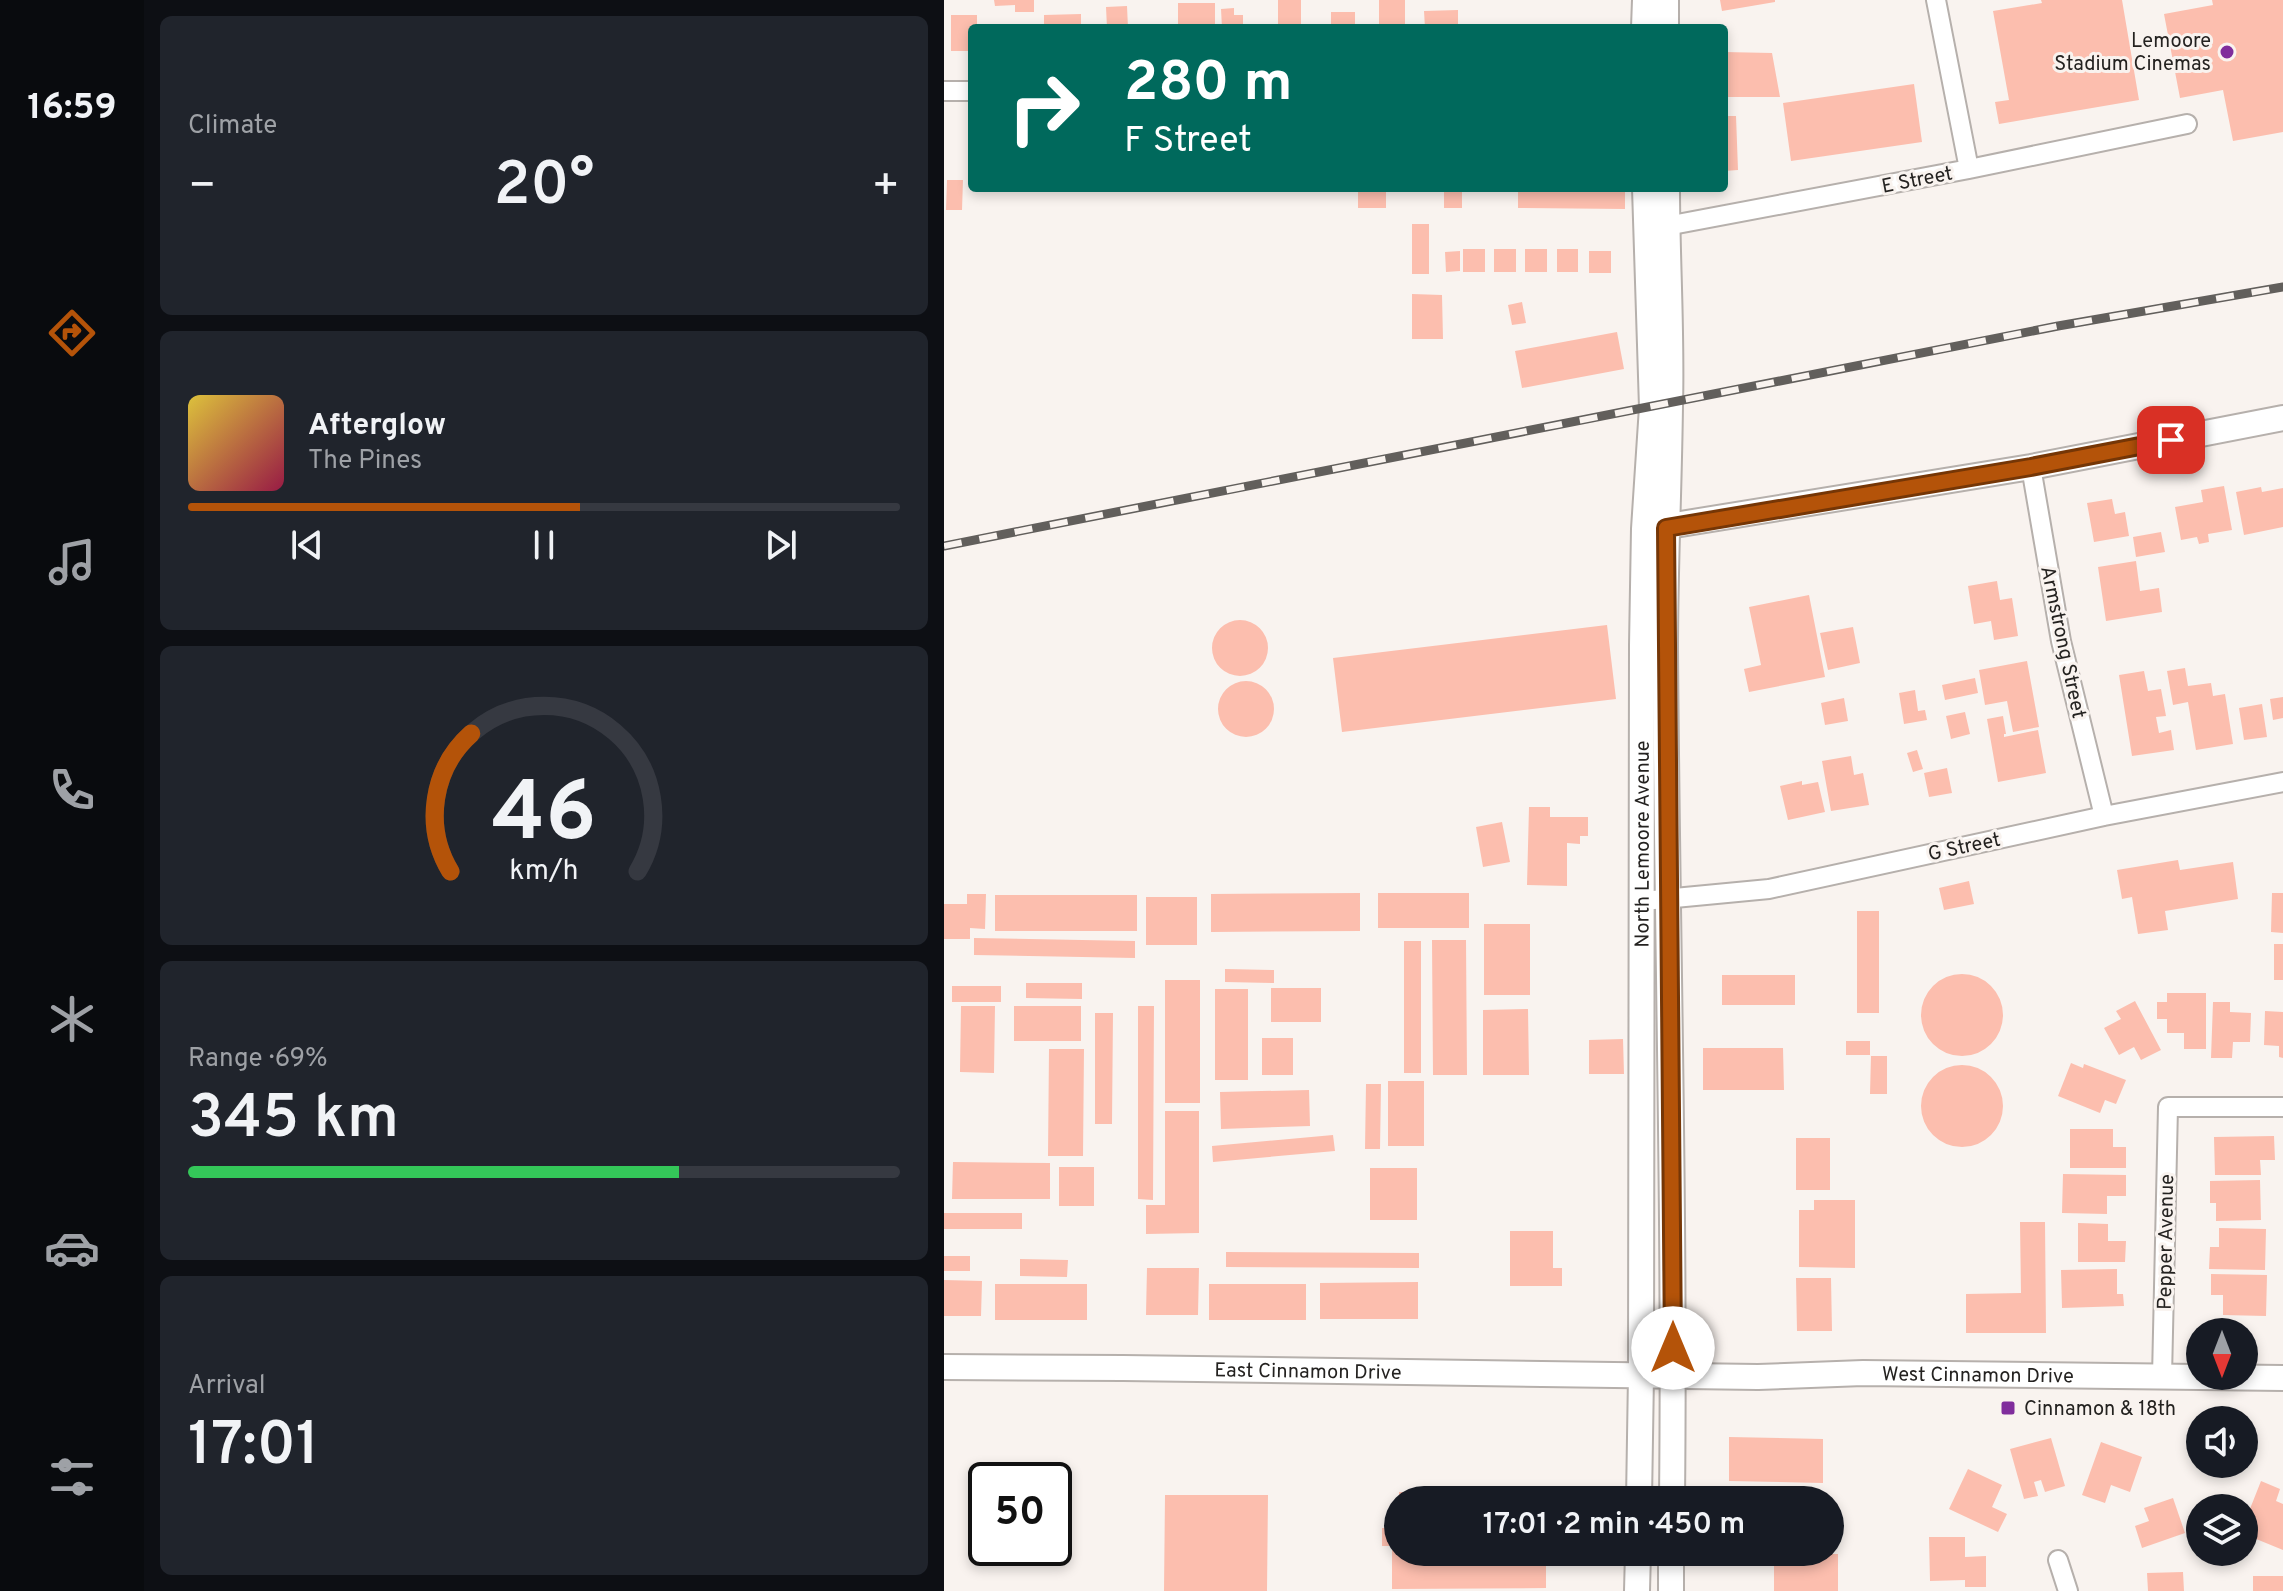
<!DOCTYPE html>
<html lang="en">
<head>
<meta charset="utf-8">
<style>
  body { margin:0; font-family:Overpass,sans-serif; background:#20242c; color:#f1f3f6; height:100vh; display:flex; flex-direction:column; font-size:30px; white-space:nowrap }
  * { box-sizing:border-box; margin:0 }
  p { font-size:26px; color:#9ea1a6 }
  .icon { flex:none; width:44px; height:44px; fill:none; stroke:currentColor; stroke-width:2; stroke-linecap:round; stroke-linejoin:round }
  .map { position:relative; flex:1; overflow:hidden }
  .panel { display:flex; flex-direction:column; gap:16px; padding:16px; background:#0d0f14; width:800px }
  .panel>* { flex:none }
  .guide { position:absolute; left:24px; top:24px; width:760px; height:168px; border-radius:8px; box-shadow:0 4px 12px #0003; background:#00695c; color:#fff; overflow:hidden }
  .needle { width:52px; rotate:180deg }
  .buttons { position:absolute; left:1242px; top:1318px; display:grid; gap:16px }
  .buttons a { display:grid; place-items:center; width:72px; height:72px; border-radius:50%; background:#171b24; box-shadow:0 4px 12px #0003; font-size:40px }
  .speed { position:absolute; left:24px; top:1462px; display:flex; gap:16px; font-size:40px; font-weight:700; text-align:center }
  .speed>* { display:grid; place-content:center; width:104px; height:104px; border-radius:50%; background:#171b24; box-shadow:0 4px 12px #0003; line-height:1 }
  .speed .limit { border:4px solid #111; border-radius:12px; background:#fff; color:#111 }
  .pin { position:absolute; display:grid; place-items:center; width:68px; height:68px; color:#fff; margin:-34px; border-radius:16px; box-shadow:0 4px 12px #0006 }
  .me { position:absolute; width:88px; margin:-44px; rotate:0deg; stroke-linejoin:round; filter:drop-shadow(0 0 6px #0008) }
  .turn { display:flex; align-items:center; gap:28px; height:168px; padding:0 24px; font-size:36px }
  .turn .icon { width:104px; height:104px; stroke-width:2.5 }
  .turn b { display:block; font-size:56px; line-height:68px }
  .big { font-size:60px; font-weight:600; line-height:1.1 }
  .panel .tile { flex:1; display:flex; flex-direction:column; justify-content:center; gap:12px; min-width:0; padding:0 28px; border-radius:12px; background:#20242c }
  .panel .dial { align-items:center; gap:0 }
  .dial svg { height:208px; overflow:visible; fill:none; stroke:#363941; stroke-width:7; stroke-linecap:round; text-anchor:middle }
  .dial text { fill:#f1f3f6; stroke:none }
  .song { display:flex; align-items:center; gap:24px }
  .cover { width:96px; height:96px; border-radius:12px; background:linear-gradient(135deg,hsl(50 70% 55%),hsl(340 70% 35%)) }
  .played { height:8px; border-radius:4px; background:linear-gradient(90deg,#b45309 55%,#363941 55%) }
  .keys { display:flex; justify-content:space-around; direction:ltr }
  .heat { display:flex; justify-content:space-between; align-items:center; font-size:44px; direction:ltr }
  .charge { height:12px; border-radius:6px; background:linear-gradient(90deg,#34c759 69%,#363941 0) }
  .trip { position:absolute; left:440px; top:1486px; width:460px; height:80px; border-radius:40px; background:#171b24; box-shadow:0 4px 12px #0003; font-weight:600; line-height:80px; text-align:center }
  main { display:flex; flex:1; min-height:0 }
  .dock { display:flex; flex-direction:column; width:144px; justify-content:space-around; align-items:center; background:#090b0e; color:#9ea1a6 }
  .dock .icon { width:56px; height:56px }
  .dock .on { color:#b45309 }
  .dock b { font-size:36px; color:#f1f3f6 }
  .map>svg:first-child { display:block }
  .building { fill:#fcbeae }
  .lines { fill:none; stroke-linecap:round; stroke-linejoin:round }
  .street-casing { stroke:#b6b0ac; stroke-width:22 }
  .secondary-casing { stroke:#b6b0ac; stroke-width:28 }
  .street { stroke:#fff; stroke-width:18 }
  .secondary { stroke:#fff; stroke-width:24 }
  .rail-casing { stroke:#625f5c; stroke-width:9 }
  .rail { stroke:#f9f3ef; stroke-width:6; stroke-dasharray:18; stroke-linecap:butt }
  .route-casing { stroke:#753606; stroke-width:20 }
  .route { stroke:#b45309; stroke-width:14 }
  .poi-dot { fill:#802d9c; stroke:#f9f3ef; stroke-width:3 }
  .labels { text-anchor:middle; stroke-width:6; stroke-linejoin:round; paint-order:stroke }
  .poi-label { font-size:20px; fill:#242220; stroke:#f9f3ef; text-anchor:end }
  .street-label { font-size:20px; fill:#242220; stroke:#f9f3ef }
</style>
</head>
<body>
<main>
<nav class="dock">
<b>16:59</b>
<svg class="icon on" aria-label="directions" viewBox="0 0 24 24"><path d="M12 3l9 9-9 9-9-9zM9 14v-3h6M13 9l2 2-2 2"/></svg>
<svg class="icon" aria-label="music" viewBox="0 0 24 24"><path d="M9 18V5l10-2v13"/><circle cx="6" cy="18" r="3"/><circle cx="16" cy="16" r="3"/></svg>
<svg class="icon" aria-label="phone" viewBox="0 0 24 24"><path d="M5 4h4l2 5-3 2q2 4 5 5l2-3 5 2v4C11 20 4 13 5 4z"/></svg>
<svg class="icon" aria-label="climate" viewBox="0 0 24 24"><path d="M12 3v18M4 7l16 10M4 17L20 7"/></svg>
<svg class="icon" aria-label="car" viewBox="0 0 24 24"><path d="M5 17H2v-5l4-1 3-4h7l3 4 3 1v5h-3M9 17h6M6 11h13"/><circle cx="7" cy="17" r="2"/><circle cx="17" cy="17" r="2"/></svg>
<svg class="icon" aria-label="filters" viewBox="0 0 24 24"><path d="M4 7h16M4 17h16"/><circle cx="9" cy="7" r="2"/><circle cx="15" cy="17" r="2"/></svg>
</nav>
<section class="panel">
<div class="tile"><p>Climate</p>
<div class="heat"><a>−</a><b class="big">20°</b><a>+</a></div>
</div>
<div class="tile">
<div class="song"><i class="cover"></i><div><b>Afterglow</b><p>The Pines</p></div></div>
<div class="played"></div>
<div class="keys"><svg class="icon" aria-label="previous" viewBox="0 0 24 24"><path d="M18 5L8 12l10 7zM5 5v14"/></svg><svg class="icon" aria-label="pause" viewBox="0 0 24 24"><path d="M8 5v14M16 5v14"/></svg><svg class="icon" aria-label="next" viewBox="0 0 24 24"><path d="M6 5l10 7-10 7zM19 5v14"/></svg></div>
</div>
<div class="tile dial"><svg viewBox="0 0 100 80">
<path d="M14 69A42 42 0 1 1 86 69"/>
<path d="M14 69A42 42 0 0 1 22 16" stroke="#b45309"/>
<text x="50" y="56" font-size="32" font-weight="700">46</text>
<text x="50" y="72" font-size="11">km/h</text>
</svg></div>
<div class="tile"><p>Range · 69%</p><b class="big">345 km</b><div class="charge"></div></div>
<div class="tile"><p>Arrival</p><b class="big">17:01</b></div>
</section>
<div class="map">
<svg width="1339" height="1591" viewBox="0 0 1339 1591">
  <rect width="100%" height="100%" fill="#f9f3ef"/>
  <path class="building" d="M50,0H90V12H71V5L51,6Z
    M334,0H357V28H334Z
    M435,0H461V28H435Z
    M776,0H831V2L778,11Z
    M1097,0H1178L1195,100L1055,124L1051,102L1065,100L1049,11L1098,3Z
    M1268,0H1339V132L1289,141L1279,90L1236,98L1220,14L1269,5Z
    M234,3H271V28H234Z
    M183,6L184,28H163L162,7Z
    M290,8V15H299V28H278L277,9Z
    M514,10V28H481L480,11Z
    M387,12H411V28H387Z
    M137,14V28H100V15Z
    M7,15H33V28H28V51H7Z
    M780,52L828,53L836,97H780Z
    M970,84L978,142L847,161L839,103Z
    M780,116H792L794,170L780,171Z
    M3,180H19L18,210H2Z
    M414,188H442V208H414Z
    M500,188H518V208H500Z
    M574,188H681V209L574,208Z
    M468,224H485V274H468Z
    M519,249H541V272H519Z
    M550,249H572V272H550Z
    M581,249H603V272H581Z
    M613,249H634V272H613Z
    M516,251V271L502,272L501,252Z
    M645,251H667V273H645Z
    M468,294L498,295L499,339H468Z
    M578,302L582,323L568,325L564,305Z
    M673,332L680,369L578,388L571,351Z
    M1280,486L1288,530L1264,534L1265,542L1255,544L1253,537L1237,540L1231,507L1259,502L1257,490Z
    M1317,487L1318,492L1339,488V527L1300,535L1292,492Z
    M1168,499L1171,514L1181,512L1185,536L1150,542L1143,503Z
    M1217,532L1221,552L1192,557L1189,537Z
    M1192,561L1196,591L1215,588L1218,612L1162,621L1154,567Z
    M1053,581L1056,600L1068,598L1074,636L1050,640L1047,621L1030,624L1024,586Z
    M865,595L881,677L805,692L800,669L817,665L805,607Z
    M268 648a28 28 0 1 1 56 0a28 28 0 1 1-56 0Z
    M663,625L672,699L398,732L389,658Z
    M909,627L916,663L884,670L876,633Z
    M1083,661L1095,727L1069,732L1063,701L1041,705L1035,670Z
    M1241,668L1244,686L1267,683L1269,696L1281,694L1289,744L1252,750L1244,702L1229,705L1223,671Z
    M1200,671L1204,691L1217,689L1222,716L1212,717L1215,733L1227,730L1230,750L1188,756L1175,675Z
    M1031,678L1034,693L1001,700L998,685Z
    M274 709a28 28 0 1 1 56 0a28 28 0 1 1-56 0Z
    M971,690L974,711L981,710L983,720L960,724L955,693Z
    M1339,697V718L1329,720L1326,699Z
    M900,698L904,721L881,725L877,703Z
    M1318,704L1323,737L1300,740L1295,708Z
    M1021,712L1026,734L1007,739L1002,716Z
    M1059,716L1062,734H1060V737L1094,730L1102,773L1054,782L1043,719Z
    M973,750L979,769L969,772L963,753Z
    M907,756L910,775L919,773L925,805L887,811L878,761Z
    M1003,768L1008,793L985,797L980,773Z
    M858,781V785L874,782L881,812L844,820L836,786Z
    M585,807H606V817H644V836H636V844L623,843V886L583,885Z
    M558,822L566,862L539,867L532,827Z
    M1234,860L1236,870L1289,862L1294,899L1221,911L1224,930L1194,934L1188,897L1178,899L1173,870Z
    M1025,881L1030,904L1000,910L995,888Z
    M416,893V931L267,932V894Z
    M434,893H525V928H434Z
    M1328,893H1339V933L1327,932Z
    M23,894H42L41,929L26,928V939H0V904H23Z
    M51,895H193V931H51Z
    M202,897H253V945H202Z
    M913,911H935V1013H913Z
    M540,924H586V995H540Z
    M30,938L191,941V958L30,955Z
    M488,940H522L523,1075H489Z
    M460,941H477V1073H460Z
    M1330,944H1339V980H1330Z
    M281,969L330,970V983L281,982Z
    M977 1015a41 41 0 1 1 82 0a41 41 0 1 1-82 0Z
    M778,975H851V1005H778Z
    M221,980H256V1103H221Z
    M82,983H138V999L82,998Z
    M8,986H57V1002H8Z
    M327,988H377V1022H327Z
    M271,989H304V1080H271Z
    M1223,993H1262V1049H1240V1033H1223V1019H1213V1002H1223Z
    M1191,1001L1217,1050L1197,1060L1190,1047L1175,1055L1160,1028L1177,1019L1172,1011Z
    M1269,1002H1286V1012L1307,1013L1306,1042H1289L1288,1058H1267Z
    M17,1006H51L50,1073L16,1072Z
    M70,1006H137V1041H70Z
    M194,1006H210L209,1200L194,1199Z
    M584,1009L585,1075H539V1010Z
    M1321,1011L1339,1012V1058L1335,1057V1046L1320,1045Z
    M151,1013H169L168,1124H151Z
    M318,1038H349V1075H318Z
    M679,1039L680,1074H645V1040Z
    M902,1041H926V1055H902Z
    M759,1048H839L840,1090H759Z
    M105,1049H140L139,1156H104Z
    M927,1056H943V1094H926Z
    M1127,1063L1139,1068L1140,1064L1182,1080L1172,1104L1161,1100L1156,1113L1114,1096Z
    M977 1106a41 41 0 1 1 82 0a41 41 0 1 1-82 0Z
    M444,1081H480V1146H444Z
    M422,1084H437L436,1149H421Z
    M365,1090L366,1126L277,1129L276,1092Z
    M221,1111H255V1233L202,1234V1205H221Z
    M1126,1129H1169V1147H1182V1168H1126Z
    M389,1135L391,1151L269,1162L268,1146Z
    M1330,1136L1331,1160H1316L1317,1175H1271L1270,1137Z
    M852,1138H886V1190H852Z
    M9,1162L106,1163V1199H8Z
    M115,1167H150V1206H115Z
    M426,1168H473V1220H426Z
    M1119,1174L1182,1175V1196H1163V1214L1118,1213Z
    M1316,1180L1317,1220L1272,1221V1203H1266V1181Z
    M870,1200H911V1268L855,1267V1210H870Z
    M0,1213H78V1229H0Z
    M1076,1222H1101L1102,1333H1022V1294L1077,1293Z
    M1134,1223L1164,1224V1241H1182L1181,1262H1134Z
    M1275,1228L1322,1229L1321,1270L1265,1269L1266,1247H1275Z
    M566,1231H609V1268H618V1286H566Z
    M282,1252L475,1253V1268L282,1267Z
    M0,1256H26V1271H0Z
    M76,1259L124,1260L123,1277L76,1276Z
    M203,1268H255L254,1315H202Z
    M1173,1269V1294H1179L1180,1306L1118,1308L1117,1270Z
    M1267,1274L1323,1275L1322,1316L1279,1315V1295H1267Z
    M852,1278H887L888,1331H853Z
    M0,1280L38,1281L37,1316H0Z
    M474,1282V1319H376V1283Z
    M51,1284H143V1320H51Z
    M265,1284H362V1320H265Z
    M785,1437L879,1439V1483L785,1481Z
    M1107,1438L1121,1486L1101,1492L1097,1480L1090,1482L1094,1496L1080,1499L1066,1449Z
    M1157,1442L1198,1457L1186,1492L1167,1485L1161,1503L1138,1495Z
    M1024,1469L1058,1485L1048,1507L1063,1514L1054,1532L1005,1509Z
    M1317,1481L1336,1489L1332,1501L1339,1504V1550L1300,1534V1524Z
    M455,1492H592L599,1500H455Z
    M221,1495H324L323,1591H220Z
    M1229,1498L1241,1533L1198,1548L1191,1526L1205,1521L1200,1508Z
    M449,1511H454V1552H602V1588L448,1589V1546H438V1528H449Z
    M985,1537H1021V1557L1042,1556V1587H1021V1580L986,1581Z
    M830,1554H894V1591H830Z
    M1239,1572L1240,1591H1204L1203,1573Z
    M1309,1576H1339V1591H1309Z"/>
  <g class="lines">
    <g class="street-casing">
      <path id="street" d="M992,0L1025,169
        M0,91H28
        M712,228L1025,169L1243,124
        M1087,467L1117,641L1160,816
        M699,901L825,889L1160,816L1339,782
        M1218,1377L1224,1107H1339
        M1114,1560L1124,1591"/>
    </g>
    <g class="secondary-casing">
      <g id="secondary">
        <path d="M700,28L701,0"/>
        <path d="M722,28V0"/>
        <path d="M723,188C723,260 728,333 726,406C725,487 721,568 721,649C723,933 731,1216 728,1500"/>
        <path d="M706,529L1087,467L1339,418"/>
        <path id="s1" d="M0,1367L179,1368L814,1377L919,1373L1339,1378"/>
        <path id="s2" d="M695,1500L697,1375L698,645L700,529L708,407L701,188"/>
        <path d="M693,1591L694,1552"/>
        <path d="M727,1591V1552"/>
      </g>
    </g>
    <use href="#street" class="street"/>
    <use href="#secondary" class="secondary"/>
    <g class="rail-casing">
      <path id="rail" d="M0,546L1114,326L1339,287"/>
    </g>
    <use href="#rail" class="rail"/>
  </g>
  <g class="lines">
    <g class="route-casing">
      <path id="route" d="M729,1348L722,528L1087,467L1227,440"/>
    </g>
    <use href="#route" class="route"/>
  </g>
  <g class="poi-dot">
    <circle cx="1283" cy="52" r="8"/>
    <rect x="1056" y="1400" width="16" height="16" rx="4"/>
  </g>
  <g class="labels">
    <g class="poi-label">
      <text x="1267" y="47">Lemoore<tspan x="1267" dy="23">Stadium Cinemas</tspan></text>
      <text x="1080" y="1415" text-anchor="start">Cinnamon &amp; 18th</text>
    </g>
    <g class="street-label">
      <text transform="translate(973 179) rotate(-11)" y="7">E Street</text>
      <text transform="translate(1120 642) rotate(78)" y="7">Armstrong Street</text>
      <text dy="7" stroke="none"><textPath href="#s2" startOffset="656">North Lemoore Avenue</textPath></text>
      <text transform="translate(1020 846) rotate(-12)" y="7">G Street</text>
      <text transform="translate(1221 1242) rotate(-89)" y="7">Pepper Avenue</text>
      <text dy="7" stroke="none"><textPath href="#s1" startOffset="364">East Cinnamon Drive</textPath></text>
      <text dy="7" stroke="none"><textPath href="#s1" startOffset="1034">West Cinnamon Drive</textPath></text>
    </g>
  </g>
</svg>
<div class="buttons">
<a><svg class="needle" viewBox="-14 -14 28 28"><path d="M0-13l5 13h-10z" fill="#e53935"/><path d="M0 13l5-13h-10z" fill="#9ea1a6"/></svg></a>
<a><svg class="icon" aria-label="sound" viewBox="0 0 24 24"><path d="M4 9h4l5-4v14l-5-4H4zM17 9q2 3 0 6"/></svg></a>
<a><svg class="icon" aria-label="layers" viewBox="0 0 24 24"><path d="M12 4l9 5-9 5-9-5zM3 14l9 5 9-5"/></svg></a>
</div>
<div class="speed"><div class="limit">50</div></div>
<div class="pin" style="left:1227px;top:440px;background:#d93025"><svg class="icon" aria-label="arrive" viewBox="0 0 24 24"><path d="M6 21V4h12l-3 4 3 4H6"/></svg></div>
<svg class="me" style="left:729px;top:1348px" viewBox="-20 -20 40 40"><circle r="19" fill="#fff"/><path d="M0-13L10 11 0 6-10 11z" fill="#b45309"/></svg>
<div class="trip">17:01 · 2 min · 450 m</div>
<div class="guide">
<div class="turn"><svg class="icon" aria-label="right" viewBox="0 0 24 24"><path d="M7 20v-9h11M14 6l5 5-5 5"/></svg><div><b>280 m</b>F Street</div></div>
</div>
</div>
</main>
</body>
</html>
